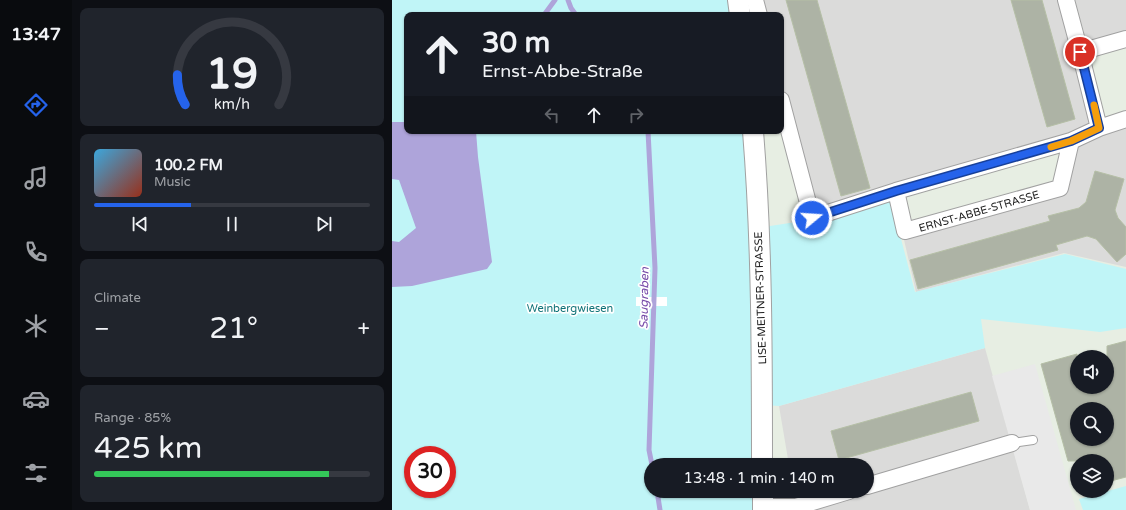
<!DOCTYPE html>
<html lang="en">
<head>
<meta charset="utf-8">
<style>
  body { margin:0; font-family:"Varela Round",sans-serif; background:#20242c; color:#f1f3f6; height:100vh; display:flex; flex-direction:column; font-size:15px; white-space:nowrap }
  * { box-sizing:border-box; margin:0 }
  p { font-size:13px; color:#9ea1a6 }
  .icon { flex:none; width:22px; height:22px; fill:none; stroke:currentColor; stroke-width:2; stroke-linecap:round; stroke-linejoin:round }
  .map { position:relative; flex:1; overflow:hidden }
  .drawer { display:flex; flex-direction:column; gap:8px; padding:8px; background:#0d0f14; width:320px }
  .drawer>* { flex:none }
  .guide { position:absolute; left:12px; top:12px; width:380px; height:122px; border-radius:8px; box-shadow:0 1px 3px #0004; background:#171b24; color:#f1f3f6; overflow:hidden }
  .tools { position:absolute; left:678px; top:350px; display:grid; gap:8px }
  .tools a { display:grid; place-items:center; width:44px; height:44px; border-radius:50%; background:#171b24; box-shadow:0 1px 3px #0004; font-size:20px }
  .speed { position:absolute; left:12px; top:446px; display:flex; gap:8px; font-size:20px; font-weight:700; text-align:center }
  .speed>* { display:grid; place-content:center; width:52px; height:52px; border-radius:50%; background:#171b24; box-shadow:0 1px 3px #0004; line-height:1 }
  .speed .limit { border:6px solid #d22; background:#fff; color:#111 }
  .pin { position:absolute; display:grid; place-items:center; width:34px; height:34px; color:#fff; margin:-17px; border:2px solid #fff; border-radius:50%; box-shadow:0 1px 4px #0007 }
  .me { position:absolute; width:44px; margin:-22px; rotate:72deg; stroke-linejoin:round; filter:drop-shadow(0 0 3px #0008) }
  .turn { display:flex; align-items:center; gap:14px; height:84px; padding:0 12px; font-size:18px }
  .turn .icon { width:52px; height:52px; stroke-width:2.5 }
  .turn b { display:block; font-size:28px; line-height:34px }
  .lanes { display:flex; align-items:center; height:38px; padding:0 12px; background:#0003; justify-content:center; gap:20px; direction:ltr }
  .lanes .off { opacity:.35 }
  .big { font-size:30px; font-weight:600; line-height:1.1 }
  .drawer .card { flex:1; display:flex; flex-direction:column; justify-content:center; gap:6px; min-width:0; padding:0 14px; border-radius:8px; background:#20242c }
  .drawer .dial { align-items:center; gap:0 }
  .dial svg { height:104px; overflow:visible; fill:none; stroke:#363941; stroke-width:7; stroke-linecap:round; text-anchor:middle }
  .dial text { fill:#f1f3f6; stroke:none }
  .song { display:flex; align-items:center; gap:12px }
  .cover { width:48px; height:48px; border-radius:6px; background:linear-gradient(135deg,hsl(200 70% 55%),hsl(10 70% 35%)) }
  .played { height:4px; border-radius:2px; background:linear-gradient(90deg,#2563eb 35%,#363941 35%) }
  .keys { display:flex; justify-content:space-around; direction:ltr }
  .heat { display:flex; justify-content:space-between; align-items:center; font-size:22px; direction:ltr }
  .charge { height:6px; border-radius:3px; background:linear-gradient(90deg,#34c759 85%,#363941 0) }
  .trip { position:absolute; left:252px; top:458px; width:230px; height:40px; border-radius:20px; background:#171b24; box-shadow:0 1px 3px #0004; font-weight:600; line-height:40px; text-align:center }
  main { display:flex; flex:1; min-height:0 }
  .menu { display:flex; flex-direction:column; width:72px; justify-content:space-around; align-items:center; background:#090b0e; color:#9ea1a6 }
  .menu .icon { width:28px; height:28px }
  .menu .active { color:#2563eb }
  .menu b { font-size:18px; color:#f1f3f6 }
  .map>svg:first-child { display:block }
  .residential { fill:#dbdbda }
  .park { fill:#c0f5f7; fill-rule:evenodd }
  .parking { fill:#e9e9e9 }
  .water { fill:#aea4da }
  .pier { fill:#fff }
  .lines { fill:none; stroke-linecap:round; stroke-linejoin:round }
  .stream { stroke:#aea4da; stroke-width:5 }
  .building { fill:#adb3a5; stroke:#b5bfa6; fill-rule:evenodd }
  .service-casing { stroke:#a1a1a1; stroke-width:10 }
  .minor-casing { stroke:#a1a1a1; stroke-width:18 }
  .tertiary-casing { stroke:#a1a1a1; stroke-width:22 }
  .service { stroke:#fff; stroke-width:8 }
  .minor { stroke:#fff; stroke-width:16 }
  .tertiary { stroke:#fff; stroke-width:20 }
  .route-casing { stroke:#184099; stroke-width:10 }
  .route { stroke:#2563eb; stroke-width:7 }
  .slow { stroke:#f59e0b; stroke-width:7 }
  .labels { text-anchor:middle; stroke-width:3.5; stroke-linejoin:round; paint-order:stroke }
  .street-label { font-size:11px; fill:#1d1d1d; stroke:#fff }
  .park-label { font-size:11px; fill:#0e7277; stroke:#fff }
  .water-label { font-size:12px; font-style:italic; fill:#774ca9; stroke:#fff }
</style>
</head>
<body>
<main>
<nav class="menu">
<b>13:47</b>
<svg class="icon active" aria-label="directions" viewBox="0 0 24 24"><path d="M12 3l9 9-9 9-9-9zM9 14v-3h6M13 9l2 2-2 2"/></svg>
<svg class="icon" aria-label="music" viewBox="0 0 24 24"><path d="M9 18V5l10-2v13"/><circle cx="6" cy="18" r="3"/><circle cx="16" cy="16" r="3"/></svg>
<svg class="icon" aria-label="phone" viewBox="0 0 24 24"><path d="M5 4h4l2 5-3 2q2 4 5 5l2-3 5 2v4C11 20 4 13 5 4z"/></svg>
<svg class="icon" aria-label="climate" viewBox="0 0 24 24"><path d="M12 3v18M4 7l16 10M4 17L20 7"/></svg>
<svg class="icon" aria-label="car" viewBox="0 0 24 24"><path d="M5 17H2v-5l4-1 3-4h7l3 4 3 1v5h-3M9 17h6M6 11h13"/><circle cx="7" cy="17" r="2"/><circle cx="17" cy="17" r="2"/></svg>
<svg class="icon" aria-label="filters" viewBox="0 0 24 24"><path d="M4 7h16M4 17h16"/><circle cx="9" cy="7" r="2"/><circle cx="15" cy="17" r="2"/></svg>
</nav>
<section class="drawer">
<div class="card dial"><svg viewBox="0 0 100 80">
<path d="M14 69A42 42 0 1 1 86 69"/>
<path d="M14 69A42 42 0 0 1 8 46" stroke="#2563eb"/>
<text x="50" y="56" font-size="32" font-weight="700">19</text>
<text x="50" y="72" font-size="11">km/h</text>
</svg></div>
<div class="card">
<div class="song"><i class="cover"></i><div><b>100.2 FM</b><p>Music</p></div></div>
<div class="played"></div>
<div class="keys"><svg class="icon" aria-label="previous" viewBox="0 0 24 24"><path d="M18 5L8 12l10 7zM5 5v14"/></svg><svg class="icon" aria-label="pause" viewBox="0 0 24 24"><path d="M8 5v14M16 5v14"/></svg><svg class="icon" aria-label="next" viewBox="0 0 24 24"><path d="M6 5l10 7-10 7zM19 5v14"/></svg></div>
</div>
<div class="card"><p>Climate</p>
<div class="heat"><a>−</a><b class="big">21°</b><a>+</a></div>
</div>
<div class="card"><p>Range · 85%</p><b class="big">425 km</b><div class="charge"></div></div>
</section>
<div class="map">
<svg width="734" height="510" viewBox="0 0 734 510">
  <rect width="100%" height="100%" fill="#e7eee3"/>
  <path class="residential" d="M364,0H674L707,128L734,120V267L672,253L524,292L510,231L668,188L679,141L421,215L389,94V15H368Z
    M683,0H734V44L698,54Z
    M593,348L638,510H405L401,491H475V465H397L387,406Z"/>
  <path class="park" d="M0,0H338L340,15H15V131H353L359,294L360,465H259V491H361L362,510H0ZM21,455H55V489H21Z
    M498,197L523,292L673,254L734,269V328L708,332L589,319L593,348L387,406L373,405L366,228L417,220Z
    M734,486V510H691L687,499Z"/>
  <path class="parking" d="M643,364L684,510H638L600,376Z"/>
  <path class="water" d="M0,122H15V131H84L86,157L100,262L95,269L20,286L0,287V241L7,242L24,228L7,180L0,179Z"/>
  <path class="pier" d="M244,297H275V306H244Z"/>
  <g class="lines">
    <path class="stream" d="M176,0L179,8L184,15
      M152,15L163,0
      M256,131L263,268L257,450L260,465
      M265,491L268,510"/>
  </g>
  <path class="building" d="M394,0H425L478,188L449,196Z
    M619,0H650L683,119L655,127Z
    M703,171L732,179L723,210L726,218L734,227V254L725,262L704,239L695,236L664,245L666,250L526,289L518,260L658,221L656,216L687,208L694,202Z
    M734,341V477L715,482V461H676L649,364L685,354V387H715V346ZM685,409H715V439H685Z
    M579,392L587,421L447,460L439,431Z"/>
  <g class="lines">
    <g class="service-casing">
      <path id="service" d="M620,443L641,440"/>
    </g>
    <g class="minor-casing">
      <path id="minor" d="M363,0L367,15
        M674,0L688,52L707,128
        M688,52L734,39
        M389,100L420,218L504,191
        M679,141L668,188L513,231L504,191L679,141L707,128L734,119
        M475,486L620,443
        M371,507H404L457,491"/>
    </g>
    <g class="tertiary-casing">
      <path id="tertiary" d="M346,0L348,15
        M361,131C370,242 370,354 370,465
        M371,491V510"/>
    </g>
    <use href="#service" class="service"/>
    <use href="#minor" class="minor"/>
    <use href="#tertiary" class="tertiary"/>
  </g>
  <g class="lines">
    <g class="route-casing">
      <path id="route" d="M420,218L504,191L679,141L707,128L688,52"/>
    </g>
    <use href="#route" class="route"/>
    <path class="slow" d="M659,147L679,141L707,128L702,105"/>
  </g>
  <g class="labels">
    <g class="street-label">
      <text transform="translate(587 211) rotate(-16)" y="4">ERNST-ABBE-STRASSE</text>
      <text transform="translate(368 298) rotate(-92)" y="4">LISE-MEITNER-STRASSE</text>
    </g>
    <g class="park-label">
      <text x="178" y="312">Weinbergwiesen</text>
    </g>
    <g class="water-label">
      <text transform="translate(252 298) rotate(-89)" y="4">Saugraben</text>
    </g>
  </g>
</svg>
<div class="tools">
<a><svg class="icon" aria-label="sound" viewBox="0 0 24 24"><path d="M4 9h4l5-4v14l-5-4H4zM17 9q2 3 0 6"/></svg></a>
<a><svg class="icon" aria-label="search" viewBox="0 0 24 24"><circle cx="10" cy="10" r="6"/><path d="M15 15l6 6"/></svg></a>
<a><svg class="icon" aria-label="layers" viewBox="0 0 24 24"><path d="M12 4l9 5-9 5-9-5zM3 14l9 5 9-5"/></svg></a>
</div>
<div class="speed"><div class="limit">30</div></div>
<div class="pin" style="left:688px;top:52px;background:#d93025"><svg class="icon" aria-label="arrive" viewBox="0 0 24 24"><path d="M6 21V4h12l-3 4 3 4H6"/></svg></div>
<svg class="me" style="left:420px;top:218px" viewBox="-20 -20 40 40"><circle r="17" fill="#2563eb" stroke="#fff" stroke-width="3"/><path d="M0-11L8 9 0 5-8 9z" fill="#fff"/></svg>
<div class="trip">13:48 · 1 min · 140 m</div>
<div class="guide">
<div class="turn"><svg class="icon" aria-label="ahead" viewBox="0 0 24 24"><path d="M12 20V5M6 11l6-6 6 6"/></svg><div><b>30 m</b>Ernst-Abbe-Straße</div></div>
<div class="lanes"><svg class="icon off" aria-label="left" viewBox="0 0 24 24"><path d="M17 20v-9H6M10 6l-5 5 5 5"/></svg><svg class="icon" aria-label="ahead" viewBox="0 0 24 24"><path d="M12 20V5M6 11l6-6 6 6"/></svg><svg class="icon off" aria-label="right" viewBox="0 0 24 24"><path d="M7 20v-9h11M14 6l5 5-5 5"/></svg></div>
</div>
</div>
</main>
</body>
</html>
